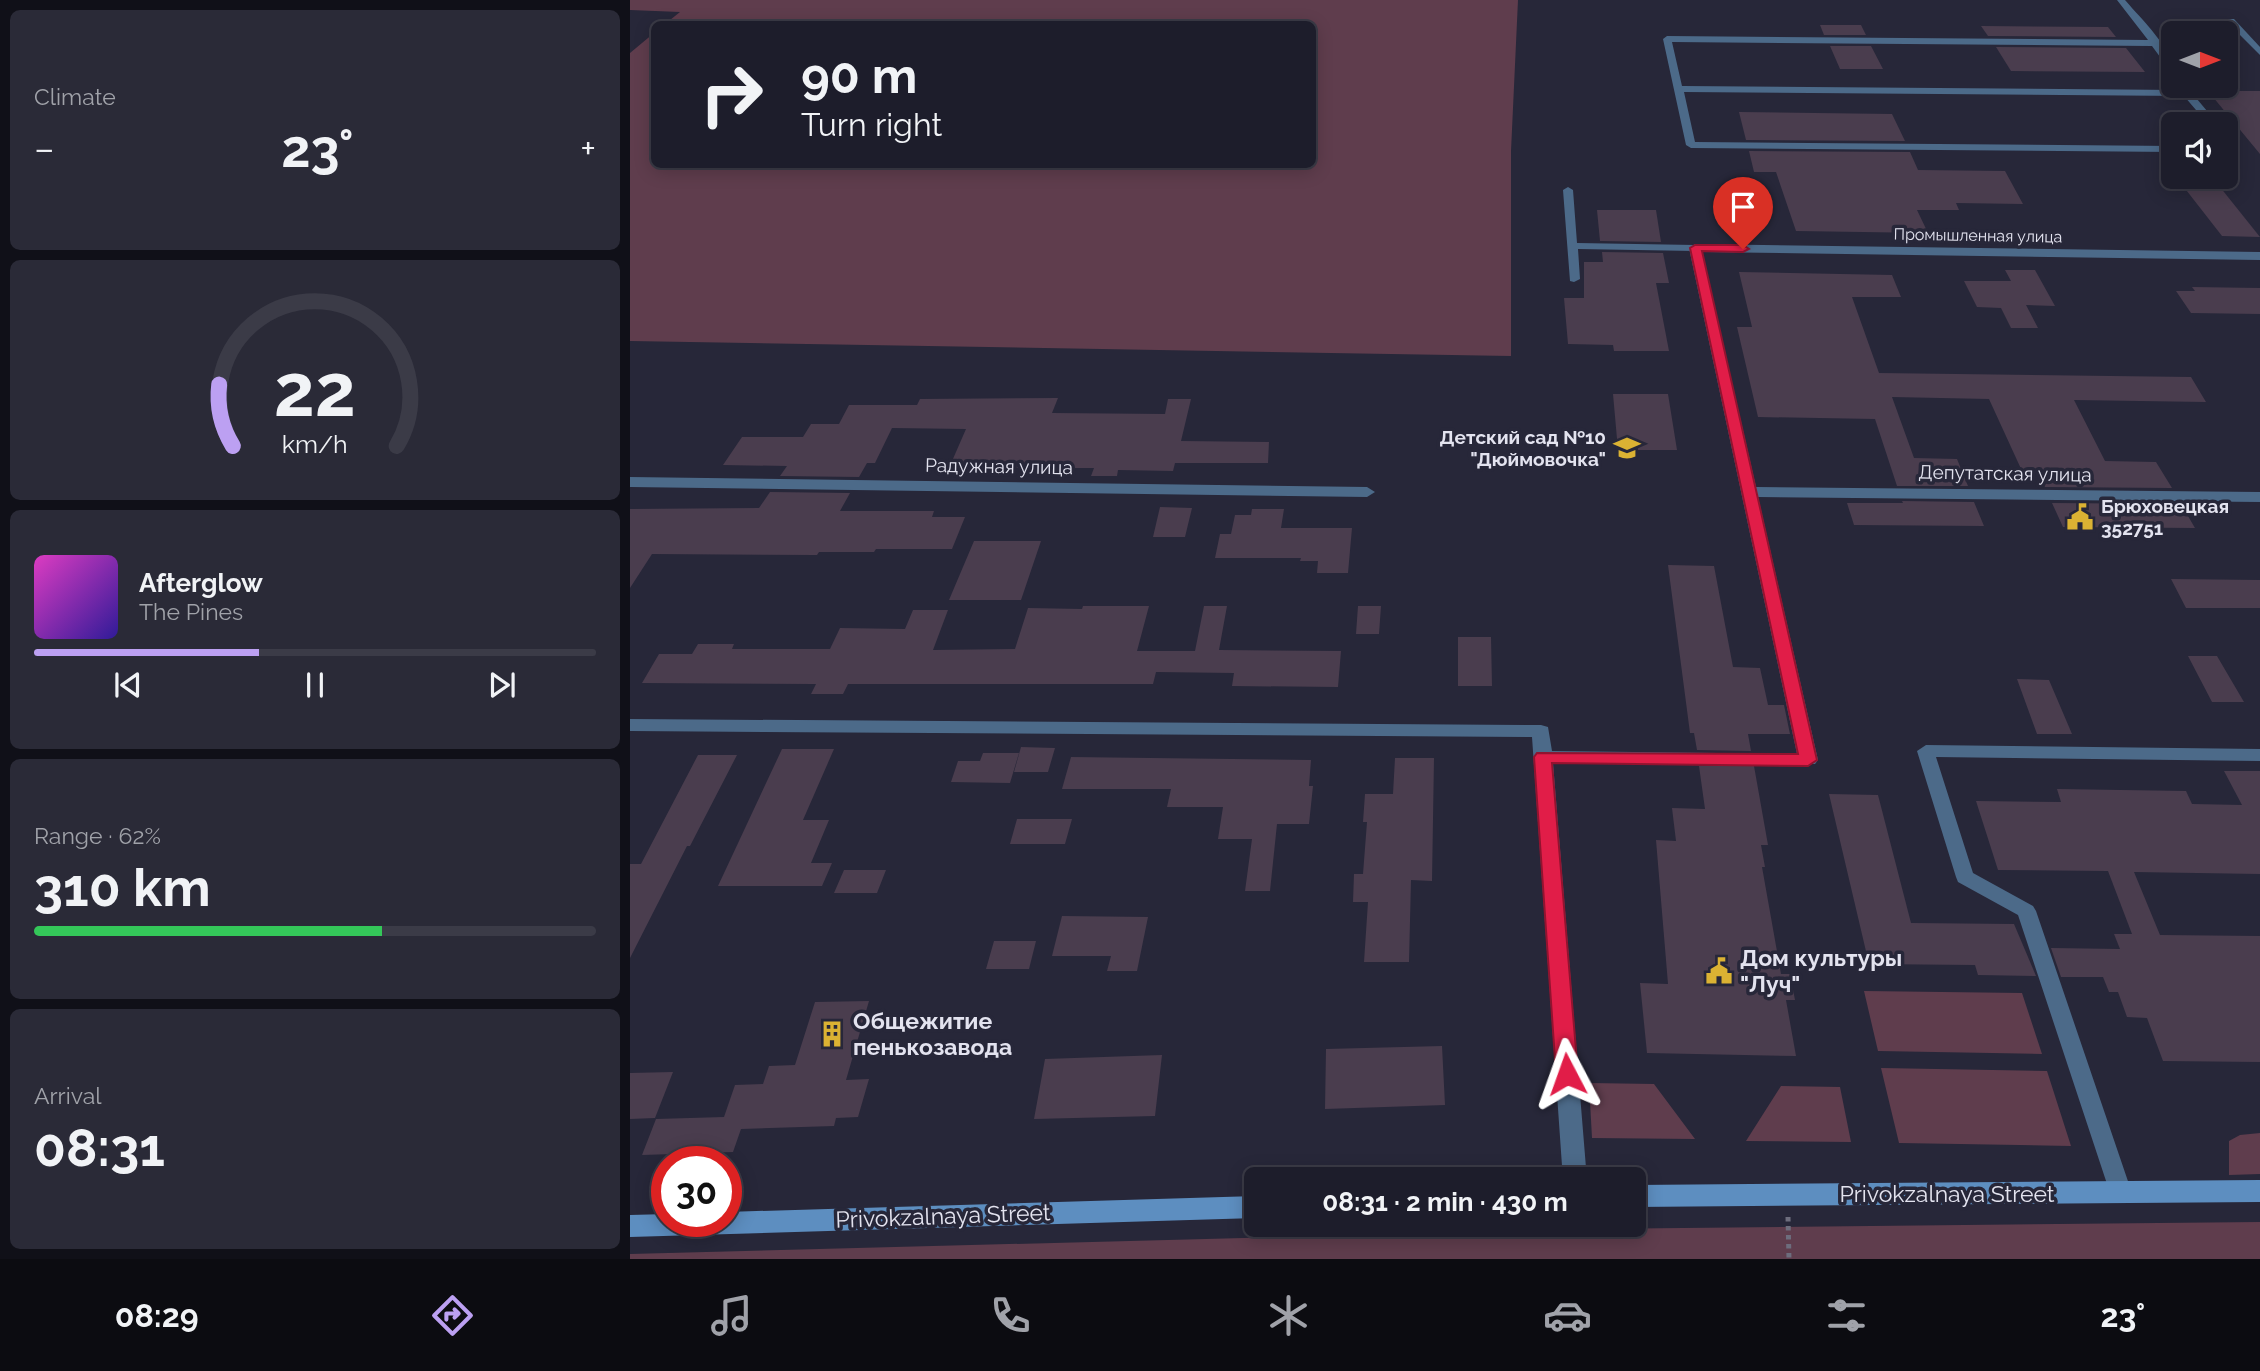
<!DOCTYPE html>
<html lang="en">
<head>
<meta charset="utf-8">
<style>
  body { margin:0; font-family:Raleway,sans-serif; background:#2a2a37; color:#f1f3f6; height:100vh; display:flex; flex-direction:column; font-size:26px; white-space:nowrap }
  * { box-sizing:border-box; margin:0 }
  p { font-size:23px; color:#a0a2a9 }
  .icon { flex:none; width:38px; height:38px; fill:none; stroke:currentColor; stroke-width:2; stroke-linecap:round; stroke-linejoin:round }
  .map { position:relative; flex:1; overflow:hidden }
  .sheet { display:flex; flex-direction:column; gap:10px; padding:10px; background:#101018; width:630px }
  .sheet>* { flex:none }
  .guide { position:absolute; left:21px; top:21px; width:665px; height:147px; border-radius:10px; box-shadow:0 4px 18px #0003,0 0 0 2px #3b3b47; background:#1d1d2b; color:#f1f3f6; overflow:hidden }
  .needle { width:46px; rotate:90deg }
  .buttons { position:absolute; left:1531px; top:21px; display:grid; gap:14px }
  .buttons a { display:grid; place-items:center; width:77px; height:77px; border-radius:10px; background:#1d1d2b; box-shadow:0 4px 18px #0003,0 0 0 2px #3b3b47; font-size:35px }
  .speed { position:absolute; left:21px; top:1146px; display:flex; gap:14px; font-size:35px; font-weight:700; text-align:center }
  .speed>* { display:grid; place-content:center; width:91px; height:91px; border-radius:50%; background:#1d1d2b; box-shadow:0 4px 18px #0003,0 0 0 2px #3b3b47; line-height:1 }
  .speed .limit { border:10px solid #d22; background:#fff; color:#111 }
  .pin { position:absolute; display:grid; place-items:center; width:60px; height:60px; color:#fff; margin:-72px -30px; border-radius:50% 50% 50% 0; rotate:-45deg; box-shadow:0 0 7px #0007 }
  .pin .icon { rotate:45deg }
  .me { position:absolute; width:77px; margin:-38px; rotate:356deg; stroke-linejoin:round; filter:drop-shadow(0 0 5px #0008) }
  .turn { display:flex; align-items:center; gap:24px; height:147px; padding:0 35px; font-size:32px }
  .turn .icon { width:91px; height:91px; stroke-width:2.5 }
  .turn b { display:block; font-size:49px; line-height:60px }
  .big { font-size:52px; font-weight:700; line-height:1.1 }
  .sheet .widget { flex:1; display:flex; flex-direction:column; justify-content:center; gap:10px; min-width:0; padding:0 24px; border-radius:10px; background:#2a2a37 }
  .sheet .dial { align-items:center; gap:0 }
  .dial svg { height:182px; overflow:visible; fill:none; stroke:#3b3b47; stroke-width:7; stroke-linecap:round; text-anchor:middle }
  .dial text { fill:#f1f3f6; stroke:none }
  .song { display:flex; align-items:center; gap:21px }
  .cover { width:84px; height:84px; border-radius:10px; background:linear-gradient(135deg,hsl(310 70% 55%),hsl(250 70% 35%)) }
  .played { height:7px; border-radius:4px; background:linear-gradient(90deg,#bca0f2 40%,#3b3b47 40%) }
  .keys { display:flex; justify-content:space-around; direction:ltr }
  .heat { display:flex; justify-content:space-between; align-items:center; font-size:38px; direction:ltr }
  .charge { height:10px; border-radius:5px; background:linear-gradient(90deg,#34c759 62%,#3b3b47 0) }
  .trip { position:absolute; left:614px; top:1167px; width:402px; height:70px; border-radius:10px; background:#1d1d2b; box-shadow:0 4px 18px #0003,0 0 0 2px #3b3b47; font-weight:700; line-height:70px; text-align:center }
  .tab-bar { display:flex; height:112px; justify-content:space-around; align-items:center; background:#0c0c11; color:#a0a2a9 }
  .tab-bar .icon { width:49px; height:49px }
  .tab-bar .on { color:#bca0f2 }
  .tab-bar b { font-size:32px; color:#f1f3f6 }
  main { display:flex; flex:1; min-height:0 }
  .map>svg:first-child { display:block }
  .green { fill:#5f3d4d }
  .building { fill:#4a3d4e }
  .lines { fill:none; stroke-linecap:round; stroke-linejoin:round }
  .path { stroke:#6d6d7d; stroke-width:5; stroke-dasharray:4.5 4.5; stroke-linecap:butt }
  .lane { fill:#4c6a89; fill-rule:evenodd }
  .street { fill:#4c6a89; fill-rule:evenodd }
  .secondary { fill:#5d8ec0; fill-rule:evenodd }
  .route { fill:#e11d48; stroke:#92132f; stroke-width:2 }
  .labels { text-anchor:middle; stroke-width:7; stroke-linejoin:round; paint-order:stroke }
  .far-street-label { font-size:16px; fill:#e3e3ef; stroke:#272739 }
  .poi-label { font-size:19px; font-weight:bold; fill:#e3e3ef; stroke:#272739; text-anchor:end }
  .street-label { font-size:19px; fill:#e3e3ef; stroke:#272739 }
  .near-poi-label { font-size:23px; font-weight:bold; fill:#e3e3ef; stroke:#272739; text-anchor:start }
  .near-street-label { font-size:23px; fill:#e3e3ef; stroke:#272739 }
</style>
</head>
<body>
<main>
<section class="sheet">
<div class="widget"><p>Climate</p>
<div class="heat"><a>−</a><b class="big">23°</b><a>+</a></div>
</div>
<div class="widget dial"><svg viewBox="0 0 100 80">
<path d="M14 69A42 42 0 1 1 86 69"/>
<path d="M14 69A42 42 0 0 1 8 42" stroke="#bca0f2"/>
<text x="50" y="56" font-size="32" font-weight="700">22</text>
<text x="50" y="72" font-size="11">km/h</text>
</svg></div>
<div class="widget">
<div class="song"><i class="cover"></i><div><b>Afterglow</b><p>The Pines</p></div></div>
<div class="played"></div>
<div class="keys"><svg class="icon" aria-label="previous" viewBox="0 0 24 24"><path d="M18 5L8 12l10 7zM5 5v14"/></svg><svg class="icon" aria-label="pause" viewBox="0 0 24 24"><path d="M8 5v14M16 5v14"/></svg><svg class="icon" aria-label="next" viewBox="0 0 24 24"><path d="M6 5l10 7-10 7zM19 5v14"/></svg></div>
</div>
<div class="widget"><p>Range · 62%</p><b class="big">310 km</b><div class="charge"></div></div>
<div class="widget"><p>Arrival</p><b class="big">08:31</b></div>
</section>
<div class="map">
<svg width="1630" height="1259" viewBox="0 0 1630 1259">
  <rect width="100%" height="100%" fill="#272739"/>
  <path class="green" d="M0,0H888L881,151V356L0,341V53L24,33V164H682V24H35L50,12L0,10Z
    M1234,991L1392,993L1412,1054L1248,1051Z
    M1251,1068L1417,1071L1441,1146L1269,1143Z
    M959,1083L1024,1084L1065,1139L962,1138Z
    M1151,1086L1210,1087L1221,1142L1116,1141Z
    M1630,1133V1174L1599,1175V1141L1610,1135Z
    M1630,1222V1259H0V1254L957,1229Z"/>
  <path class="building" d="M1190,25H1231L1236,35H1194Z
    M1351,26L1478,27L1486,37L1358,36Z
    M1200,46H1241L1253,69H1210Z
    M1366,47L1496,48L1515,72L1381,71Z
    M1578,91H1630V154Z
    M1109,112L1262,114L1275,141L1116,140Z
    M1119,151L1280,152L1288,170L1375,171L1393,204L1326,203L1329,210H1287L1298,233L1166,231L1146,172H1124Z
    M1546,177H1582L1630,237L1592,236Z
    M967,210H1026L1031,242L970,241Z
    M972,252L1033,253L1039,283H1026L1039,351H984L983,345L938,344L934,298H954V262H973Z
    M1375,270H1405L1425,306L1396,305L1408,328H1381L1371,308L1347,307L1334,281H1381Z
    M1109,272L1262,275L1271,297H1222L1249,373L1561,377L1576,402L1444,400L1475,461L1526,462L1542,488L1415,487L1407,471H1392L1359,399L1262,397L1284,458L1327,459L1338,486H1267L1245,419L1128,417L1107,327H1122Z
    M1562,287L1630,288V314L1561,313L1546,291H1565Z
    M983,394H1038L1047,450H988Z
    M428,398L422,413L535,414L538,399H561L551,441L639,442L638,463H545L543,471L488,470L487,476H461L464,468H319L336,429L262,428L245,463H237L229,477L150,476L157,466L93,465L112,437H173L181,424H209L219,405H287L290,399Z
    M140,492L220,493L210,511H304L302,517H335L322,549H246L244,552H189L187,555L22,554L0,588V509L129,508Z
    M1272,501L1344,502L1354,526L1224,525L1217,503H1273Z
    M1422,503L1551,504L1565,528L1433,527Z
    M530,507L562,508L555,537H523Z
    M622,509H654L651,528H722L718,573H687L688,561H670L671,558H585L590,534H601L605,515H621Z
    M344,541H411L391,600H319Z
    M1038,565L1084,566L1103,667L1130,668L1138,705H1154L1160,734H1118L1121,751L1067,750L1064,733H1060Z
    M1541,579L1630,580V608H1556Z
    M453,606H519L507,651H565L574,606H597L589,650L711,651L708,687L602,686L604,673L526,672L523,684H218L213,694H181L186,684L12,683L29,654H62L68,644H104L102,649H200L210,628L275,629L283,610H318L303,650L385,649L398,608L452,609Z
    M728,606H751L749,634H726Z
    M828,637H861L862,686H828Z
    M1558,656H1587L1614,702H1582Z
    M1387,679L1419,680L1442,734H1407Z
    M391,747L425,748L418,772H384Z
    M152,749H204L173,820H199L181,863H202L192,886H88Z
    M353,753H389L380,783L321,782L328,761H350Z
    M68,755H107L60,846H57L0,958V864H11Z
    M441,757L681,760L679,786H683L679,824H647L640,891H615L622,839H588L593,807H537L541,789H432Z
    M765,758H804L802,881L781,880L779,962H734L738,902H723L724,874H733L737,822H733L735,794H763Z
    M1069,766H1124L1138,845H1131L1135,867H1132L1151,974H1160L1165,1000H1156L1166,1056L1017,1053L1010,983L1038,984L1026,840L1046,841L1042,808L1075,809Z
    M1594,771H1630V874L1504,872L1530,935L1630,936V1062L1533,1061L1517,1018L1497,1017L1488,992H1479L1473,977H1431L1421,948L1490,949L1484,934H1502L1478,871L1368,870L1346,801L1431,802L1427,789L1556,791L1562,804L1612,805Z
    M1199,794L1248,795L1281,923L1384,924L1406,976L1348,975L1345,965L1239,964Z
    M387,819H442L435,844H380Z
    M214,870H256L247,893H204Z
    M432,916L518,917L507,971H477L481,956H422Z
    M364,941H406L399,969H356Z
    M239,1001L216,1080L239,1079L228,1117L206,1118L204,1126L111,1129L103,1152L12,1155L26,1119L94,1117L105,1085L133,1084L139,1066L165,1065L185,1002Z
    M812,1046L815,1105L695,1109L696,1049Z
    M532,1055L525,1116L404,1119L415,1059Z
    M43,1072L25,1118L0,1119V1073Z"/>
  <g class="lines">
    <path class="path" d="M1158,1217L1159,1259"/>
    <path class="lane" d="M1487,0H1495C1512,20 1544,49 1544,76L1522,46L1042,42L1052,86L1550,90L1547,86H1556L1588,124H1578L1554,96L1054,92L1065,142L1544,146V152L1061,148L1056,145L1033,39L1037,36L1518,40Z
      M1598,19H1604L1630,47V55L1598,23Z
      M1596,136L1609,148V152H1596Z
      M938,187L943,190L947,243L1065,245L1071,248L1065,251L948,249L950,279L944,282L940,281L933,190Z
      M1296,745L1630,749V761L1306,757L1343,873L1403,906L1406,911L1502,1193L1499,1200L1491,1203L1483,1200L1480,1193L1388,915L1328,882L1326,877L1287,751Z"/>
    <path class="street" d="M1065,244L1630,252V260L1072,252L1126,487L1630,492V502L1128,497L1188,760L1185,764L923,763L957,1180H933L902,737L0,731V719L911,725L918,727L922,751L1167,754L1059,248Z
      M0,477L737,487L745,492L737,497L0,487Z"/>
    <path class="secondary" d="M1630,1180V1202L1004,1207V1185Z
      M626,1196V1218L0,1237V1215L37,1214V1222H96V1212Z"/>
  </g>
  <path class="route" d="M1065,245H1113L1119,249L1113,252L1072,251L1187,760L1178,766L922,763L948,1074L944,1080L937,1082L929,1080L926,1074L904,757L907,753L1168,754L1060,248Z"/>
  <defs>
    <g id="school-bare" transform="scale(2.1)"><path d="M0-5L7-2L0 1L-7-2ZM-4 1L0 2.5L4 1V4Q0 6-4 4Z" fill="#dbb233" stroke="#272739" stroke-width="2.5" paint-order="stroke"/></g>
    <g id="civic-bare" transform="scale(2.1)"><path d="M-.6-6.5H3V-4.5H.6V-3L4-1V1h2V6H-6V1h2V-1L-.6-3ZM-1.2 2.5V6h2.4V2.5Z" fill="#dbb233" stroke="#272739" stroke-width="2.5" paint-order="stroke"/></g>
    <g id="building-bare" transform="scale(2.1)"><path d="M-4-6H4V6H1V3H-1V6H-4ZM-2.5-4.3h1.7v1.8h-1.7ZM.8-4.3h1.7v1.8H.8ZM-2.5-1h1.7V.8h-1.7ZM.8-1h1.7V.8H.8Z" fill="#dbb233" stroke="#272739" stroke-width="2.5" paint-order="stroke"/></g>
  </defs>
  <g fill-rule="evenodd">
    <use href="#school-bare" x="997" y="448"/>
    <use href="#civic-bare" x="1450" y="517"/>
    <use href="#civic-bare" x="1089" y="971"/>
    <use href="#building-bare" x="202" y="1034"/>
  </g>
  <g class="labels">
    <g class="far-street-label">
      <text transform="translate(1348 235) rotate(1)" y="6">Промышленная улица</text>
    </g>
    <g class="poi-label">
      <text x="976" y="444">Детский сад №10<tspan x="976" dy="22">"Дюймовочка"</tspan></text>
      <text x="1471" y="513" text-anchor="start">Брюховецкая<tspan x="1471" dy="22">352751</tspan></text>
    </g>
    <g class="street-label">
      <text transform="translate(369 466) rotate(1)" y="7">Радужная улица</text>
      <text transform="translate(1375 473) rotate(1)" y="7">Депутатская улица</text>
    </g>
    <g class="near-poi-label">
      <text x="1110" y="966">Дом культуры<tspan x="1110" dy="26">"Луч"</tspan></text>
      <text x="223" y="1029">Общежитие<tspan x="223" dy="26">пенькозавода</tspan></text>
    </g>
    <g class="near-street-label">
      <text x="1317" y="1202">Privokzalnaya Street</text>
      <text transform="translate(313 1216) rotate(-2)" y="8">Privokzalnaya Street</text>
    </g>
  </g>
</svg>
<div class="buttons">
<a><svg class="needle" viewBox="-14 -14 28 28"><path d="M0-13l5 13h-10z" fill="#e53935"/><path d="M0 13l5-13h-10z" fill="#a0a2a9"/></svg></a>
<a><svg class="icon" aria-label="sound" viewBox="0 0 24 24"><path d="M4 9h4l5-4v14l-5-4H4zM17 9q2 3 0 6"/></svg></a>
</div>
<div class="speed"><div class="limit">30</div></div>
<div class="pin" style="left:1113px;top:249px;background:#d93025"><svg class="icon" aria-label="arrive" viewBox="0 0 24 24"><path d="M6 21V4h12l-3 4 3 4H6"/></svg></div>
<svg class="me" style="left:937px;top:1074px" viewBox="-20 -20 40 40"><path d="M0-17L14 15 0 8-14 15z" fill="#e11d48" stroke="#fff" stroke-width="4"/></svg>
<div class="trip">08:31 · 2 min · 430 m</div>
<div class="guide">
<div class="turn"><svg class="icon" aria-label="right" viewBox="0 0 24 24"><path d="M7 20v-9h11M14 6l5 5-5 5"/></svg><div><b>90 m</b>Turn right</div></div>
</div>
</div>
</main>
<nav class="tab-bar">
<b>08:29</b>
<svg class="icon on" aria-label="directions" viewBox="0 0 24 24"><path d="M12 3l9 9-9 9-9-9zM9 14v-3h6M13 9l2 2-2 2"/></svg>
<svg class="icon" aria-label="music" viewBox="0 0 24 24"><path d="M9 18V5l10-2v13"/><circle cx="6" cy="18" r="3"/><circle cx="16" cy="16" r="3"/></svg>
<svg class="icon" aria-label="phone" viewBox="0 0 24 24"><path d="M5 4h4l2 5-3 2q2 4 5 5l2-3 5 2v4C11 20 4 13 5 4z"/></svg>
<svg class="icon" aria-label="climate" viewBox="0 0 24 24"><path d="M12 3v18M4 7l16 10M4 17L20 7"/></svg>
<svg class="icon" aria-label="car" viewBox="0 0 24 24"><path d="M5 17H2v-5l4-1 3-4h7l3 4 3 1v5h-3M9 17h6M6 11h13"/><circle cx="7" cy="17" r="2"/><circle cx="17" cy="17" r="2"/></svg>
<svg class="icon" aria-label="filters" viewBox="0 0 24 24"><path d="M4 7h16M4 17h16"/><circle cx="9" cy="7" r="2"/><circle cx="15" cy="17" r="2"/></svg>
<b>23°</b>
</nav>
</body>
</html>
